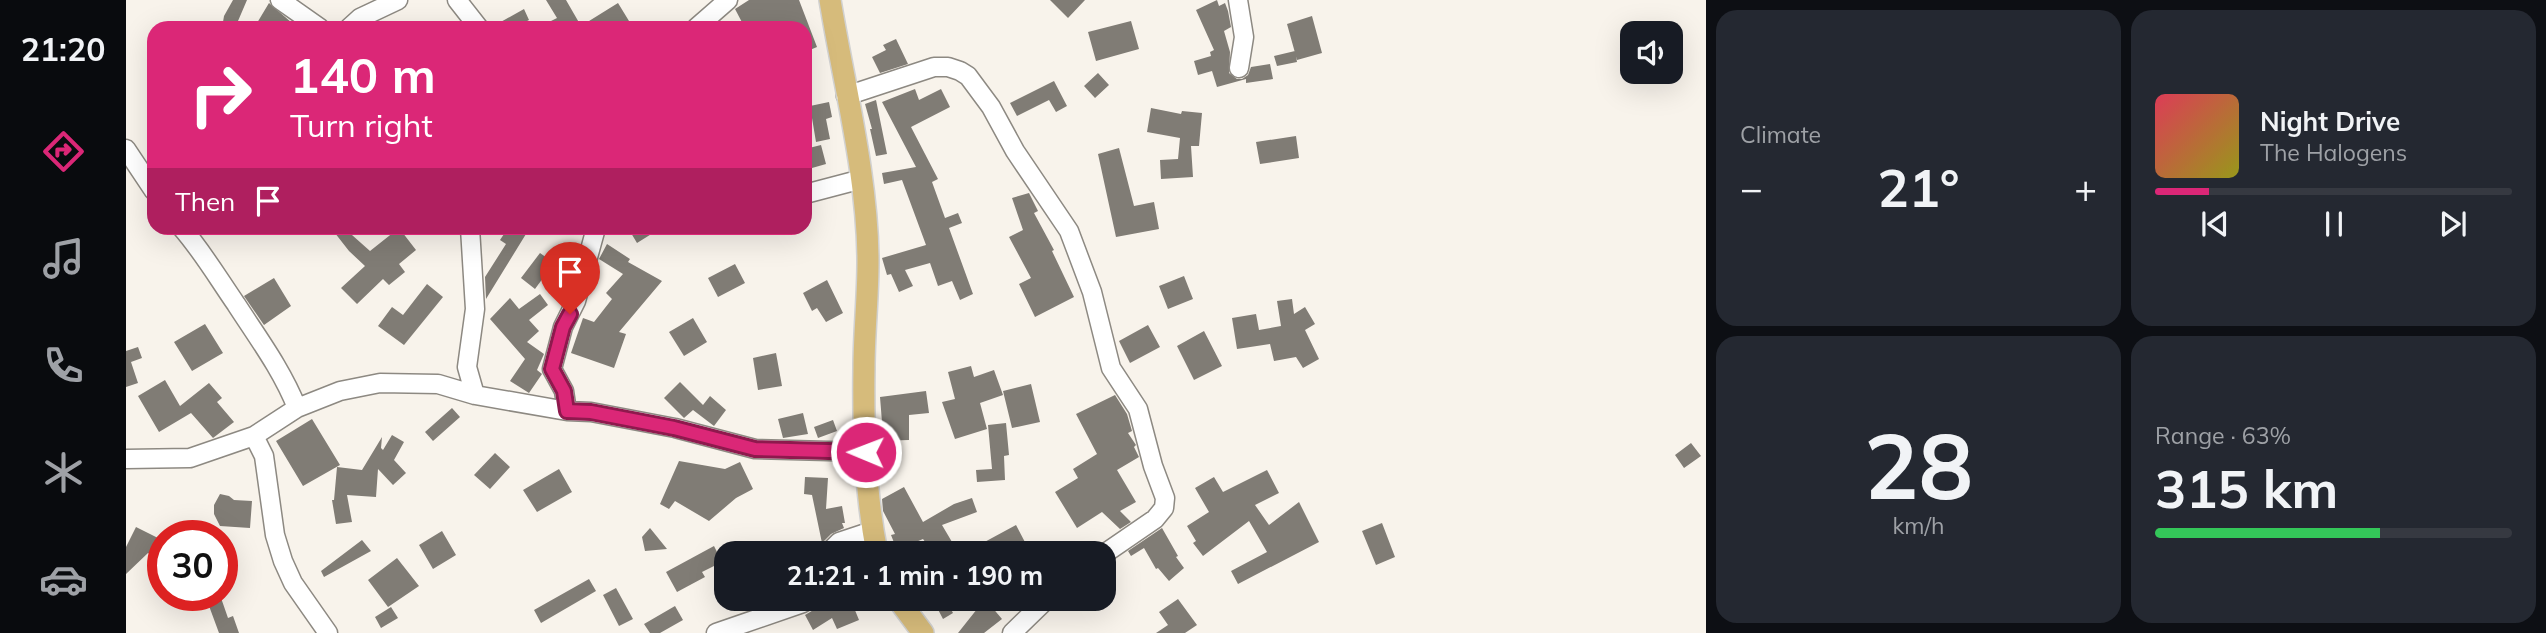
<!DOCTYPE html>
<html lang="en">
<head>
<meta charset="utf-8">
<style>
  body { margin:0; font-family:Mulish,sans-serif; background:#242831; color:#f1f3f6; height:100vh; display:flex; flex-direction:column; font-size:26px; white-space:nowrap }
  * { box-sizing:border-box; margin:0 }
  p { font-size:23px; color:#9ea1a6 }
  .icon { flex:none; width:38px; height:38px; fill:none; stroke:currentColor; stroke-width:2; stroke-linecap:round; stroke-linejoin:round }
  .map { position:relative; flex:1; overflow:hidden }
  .side { display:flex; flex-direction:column; gap:10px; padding:10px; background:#0d0f14; width:840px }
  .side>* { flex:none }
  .hud { position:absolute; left:21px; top:21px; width:665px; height:214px; border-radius:21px; box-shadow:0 7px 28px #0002; background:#db2777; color:#fff; overflow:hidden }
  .buttons { position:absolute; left:1494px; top:21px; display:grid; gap:14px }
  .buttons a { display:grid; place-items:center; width:63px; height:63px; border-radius:14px; background:#171b24; box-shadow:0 7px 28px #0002; font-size:35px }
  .speed { position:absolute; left:21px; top:520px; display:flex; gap:14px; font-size:35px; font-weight:700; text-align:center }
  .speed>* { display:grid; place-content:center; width:91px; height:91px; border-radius:50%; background:#171b24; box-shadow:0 7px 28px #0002; line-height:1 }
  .speed .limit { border:10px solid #d22; background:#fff; color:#111 }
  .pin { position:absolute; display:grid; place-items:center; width:60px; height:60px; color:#fff; margin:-72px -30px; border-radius:50% 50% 50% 0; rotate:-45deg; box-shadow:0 0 7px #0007 }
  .pin .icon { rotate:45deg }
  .me { position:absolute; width:77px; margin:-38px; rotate:271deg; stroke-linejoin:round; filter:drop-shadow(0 0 5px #0008) }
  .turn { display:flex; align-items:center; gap:24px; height:147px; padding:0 28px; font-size:32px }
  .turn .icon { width:91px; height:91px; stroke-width:2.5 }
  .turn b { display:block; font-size:49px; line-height:60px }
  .then { display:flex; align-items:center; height:66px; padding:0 28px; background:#0003; gap:14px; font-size:26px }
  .big { font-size:52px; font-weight:700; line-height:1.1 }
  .side .card { flex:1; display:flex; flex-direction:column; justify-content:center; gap:10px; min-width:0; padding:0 24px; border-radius:21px; background:#242831 }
  .side .dial { align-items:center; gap:0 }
  .dial b { font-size:91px; line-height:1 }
  .song { display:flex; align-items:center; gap:21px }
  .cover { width:84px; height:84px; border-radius:10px; background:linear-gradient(135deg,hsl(350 70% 55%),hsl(60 70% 35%)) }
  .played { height:7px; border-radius:4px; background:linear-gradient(90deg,#db2777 15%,#363941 15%) }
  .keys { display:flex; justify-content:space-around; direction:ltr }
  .heat { display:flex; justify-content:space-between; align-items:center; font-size:38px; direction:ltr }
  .charge { height:10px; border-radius:5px; background:linear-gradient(90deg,#34c759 63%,#363941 0) }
  .side .tiles { flex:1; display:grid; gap:10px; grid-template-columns:repeat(2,1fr) }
  .trip { position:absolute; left:588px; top:541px; width:402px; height:70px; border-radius:21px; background:#171b24; box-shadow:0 7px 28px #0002; font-weight:700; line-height:70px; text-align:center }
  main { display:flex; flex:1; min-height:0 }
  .menu { display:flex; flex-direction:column; width:126px; justify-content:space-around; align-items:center; background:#090b0e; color:#9ea1a6 }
  .menu .icon { width:49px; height:49px }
  .menu .current { color:#db2777 }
  .menu b { font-size:32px; color:#f1f3f6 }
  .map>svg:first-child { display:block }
  .building { fill:#807c75 }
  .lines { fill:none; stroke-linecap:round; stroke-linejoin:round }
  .minor-casing { stroke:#8d8982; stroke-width:21 }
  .major-casing { stroke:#d1d1d0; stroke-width:24 }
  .minor { stroke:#fff; stroke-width:18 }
  .major { stroke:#d6bb7b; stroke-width:21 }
  .route-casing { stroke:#8e194d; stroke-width:18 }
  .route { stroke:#db2777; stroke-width:12 }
</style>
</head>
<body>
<main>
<nav class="menu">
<b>21:20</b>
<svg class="icon current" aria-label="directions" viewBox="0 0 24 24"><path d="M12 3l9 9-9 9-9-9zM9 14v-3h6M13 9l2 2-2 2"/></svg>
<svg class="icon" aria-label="music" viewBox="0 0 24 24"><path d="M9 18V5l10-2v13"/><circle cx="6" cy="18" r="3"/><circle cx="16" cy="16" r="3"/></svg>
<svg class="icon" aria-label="phone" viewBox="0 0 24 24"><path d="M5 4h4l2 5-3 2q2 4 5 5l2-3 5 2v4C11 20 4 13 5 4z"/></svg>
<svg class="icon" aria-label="climate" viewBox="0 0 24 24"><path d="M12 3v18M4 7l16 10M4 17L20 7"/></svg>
<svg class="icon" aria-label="car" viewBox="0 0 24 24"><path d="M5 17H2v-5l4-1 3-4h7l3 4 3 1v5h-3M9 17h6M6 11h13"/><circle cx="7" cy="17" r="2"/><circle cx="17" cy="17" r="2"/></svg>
</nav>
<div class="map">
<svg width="1580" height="633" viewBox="0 0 1580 633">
  <rect width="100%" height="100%" fill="#f8f3eb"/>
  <path class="building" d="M107,0H121L109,28H96L98,16Z
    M420,0H440L455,26L492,3L503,21L492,28H411L431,18Z
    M623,0H673L691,47L679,52V28H619L609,9Z
    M924,0H959L942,18Z
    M1091,0L1093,6L1099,3L1102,11L1105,27L1098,31L1104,52L1103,73L1111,79H1116L1122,75L1125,67L1144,64L1147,79L1120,83V79L1091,87L1086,71L1072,75L1068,61L1085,56L1084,52L1088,50L1070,10Z
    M143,3L166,23L163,28H128Z
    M398,9L403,20L388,28H364Z
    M1186,16L1196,53L1171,60L1161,24Z
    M1005,21L1013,49L970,61L962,32Z
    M770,39L782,64L754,73L746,57L760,50L757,45Z
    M1169,51L1171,62L1151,66L1148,56Z
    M972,73L983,85L969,98L958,86Z
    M928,81L941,106L930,112L923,100L891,116L884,103Z
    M789,89L793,100L815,89L824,107L785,127L812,179L806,182L819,218L832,213L836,223L823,228L847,294L834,300L826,281L812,286L804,263L779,270L787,286L773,292L765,274L761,275L756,258L800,245L776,180L758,184L756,173L790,167L756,102Z
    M750,100L761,154L750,156L744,129H746L739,104Z
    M703,102L706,117L700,119L704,139L690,142L684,106Z
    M1025,108L1055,114L1056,111L1076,113L1073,146H1065L1067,177L1035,179L1034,160L1052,159L1054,138L1021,132Z
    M1170,136L1173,158L1134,164L1130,142Z
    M695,145L700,164L679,170V149Z
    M993,148L1008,206L1028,202L1033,229L990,237L972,154Z
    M903,193L912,211L908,213L928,250L926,251L948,297L909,317L893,284L905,278L883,237L897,230L886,198Z
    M205,228H235L226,235L244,251L273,228L290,250L273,264L279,272L263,285L257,279L231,304L215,288L239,266L223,251Z
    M382,228H389L400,234L360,299L359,277L380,244L374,240Z
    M514,228H535L511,243L505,233Z
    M481,244L504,259L502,262L536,281L493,332L500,334L488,368L445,353L457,318L468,322L486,299L480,293L497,274L473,259Z
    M414,253L428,263L409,289L395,278Z
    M609,264L619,283L592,297L582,278Z
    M1058,276L1067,299L1042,309L1033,286Z
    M148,278L165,306L138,325L118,296Z
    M701,280L717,313L700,322L691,308L686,311L677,293Z
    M301,284L317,297L278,345L252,326L266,307L277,315Z
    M414,294L422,305L403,320L413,331L401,342L418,354L411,370L416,374L403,393L384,381L399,359L364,319L384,298L393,309Z
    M1166,299L1168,314L1179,307L1189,324L1179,330L1193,359L1177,368L1170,357L1148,361L1144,344L1111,349L1106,318L1130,314L1133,330L1155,326L1151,301Z
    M567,318L581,342L558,356L543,332Z
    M79,324L97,353L66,371L48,342Z
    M1022,325L1034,347L1004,363L993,341Z
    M1078,331L1096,366L1068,380L1051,346Z
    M12,347L16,358L5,362L12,383L0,387V351Z
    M650,353L656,386L632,390L627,358Z
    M845,366L848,377L868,370L877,395L854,403L861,429L829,439L816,402L829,399L822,372Z
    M39,380L54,406L83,383L96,398L91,402L108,422L87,438L65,413L33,432L12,396Z
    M554,382L577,405L584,396L600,410L588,426L567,410L558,418L538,398Z
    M905,384L914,422L886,428L877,391Z
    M800,391L803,413L783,415V440L752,441L751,422H756L754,397Z
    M989,395L1001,414L1006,431L1002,433L1010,445L1008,447L1013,457L991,470L1010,502L994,511L1005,522L994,529L976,512L951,528L929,492L952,478L947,469L971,454L950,414Z
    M326,408L334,417L307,441L299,432Z
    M677,413L682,434L657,438L652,419Z
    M186,419L214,465L177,486L150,441Z
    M707,420L711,431L692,438L688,427Z
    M880,423L883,455L878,456L879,480L851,482L850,470L866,469L862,425Z
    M266,435L278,442L268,460L280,473L267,485L252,469L250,497L221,495L226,522L210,524L206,500H208L211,467L236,470L256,437L255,448L257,450Z
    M1565,443L1575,456L1558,468L1549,455Z
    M369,453L384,467L364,489L348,475Z
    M553,461L599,469L614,462L627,489L610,498L583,521L549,501L543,509L534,504Z
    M433,469L446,492L411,512L397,490Z
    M1141,470L1153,493L1129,505L1143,525L1173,502L1193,542L1112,584L1105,571L1141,552L1123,521L1077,556L1067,543L1070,541L1061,526L1083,512L1069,488L1088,477L1097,492Z
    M679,477L702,478L700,509L716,506L719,523H716L718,528L705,534L696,543L686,495L678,494Z
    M778,487L797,522L828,504L846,498L851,512L816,525L826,542L807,553L797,539L771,550L765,535L769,534L757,511L756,499Z
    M94,494L103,496L108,500L126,501L124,528L94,526L88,514V505Z
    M1256,523L1269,557L1250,565L1236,531Z
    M890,525L901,546L888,553H857L853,545Z
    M10,527L32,538L24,554L22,553L0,574V547Z
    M524,528L541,549L519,551L516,537Z
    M1036,528L1052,556L1050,557L1058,568L1043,581L1032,568L1030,569L1018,548L1005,556L1002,551Z
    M316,531L330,555L307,569L293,545Z
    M236,540L245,551L198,577L195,571Z
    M588,546L596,562L576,572L579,577L551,592L540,572Z
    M271,558L293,586L262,607L242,580Z
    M463,579L470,591L415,623L408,610Z
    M490,588L507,619L493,626L477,595Z
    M79,595H94L102,618L107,616L113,633H93Z
    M700,598H724L733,620L711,629L706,618L687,630L679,615L701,602Z
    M806,598H819L827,613L817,619Z
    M859,599L876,619L858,633H832Z
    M1052,599L1071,625L1059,633H1030L1042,625L1033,612Z
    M549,606L557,620L534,633H524L518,624Z
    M265,607L272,618L255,628L249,617Z"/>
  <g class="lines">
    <g class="minor-casing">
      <path id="minor" d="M154,0L194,28
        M331,0L353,28
        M1112,0L1118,37L1113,68
        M223,28L234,18L272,0
        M570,28L602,0
        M720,96L808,67H822L834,71L842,76L865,107L889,151L943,231L966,292L985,368L1012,409L1027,466L1039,498L1038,508L1029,519L978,554
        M0,149L28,191
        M679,194L736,179
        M56,228C76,251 92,278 110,304C132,338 156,370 171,408
        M344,228L349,309L341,367L349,395
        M441,411L438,391L426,369L437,327L450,301L470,228
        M128,436L138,456L149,535L157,561L167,583L202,633
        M0,459L64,458L128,436L171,408L214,391L254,383L312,384L349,395L441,411L465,412L549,428L629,449L740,452
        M702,553L713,542L746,531
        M590,633L677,603L680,598
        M886,633L922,598"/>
    </g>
    <g class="major-casing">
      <path id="major" d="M704,0C718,85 742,177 742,262C742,298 738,333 738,368C737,430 739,492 751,553
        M771,598L797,633"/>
    </g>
    <use href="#minor" class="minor"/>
    <use href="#major" class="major"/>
  </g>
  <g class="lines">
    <g class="route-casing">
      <path id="route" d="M444,314L437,327L426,369L438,391L441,411L465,412L548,428L629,449L740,452"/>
    </g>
    <use href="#route" class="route"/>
  </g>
</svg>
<div class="buttons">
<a><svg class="icon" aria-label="sound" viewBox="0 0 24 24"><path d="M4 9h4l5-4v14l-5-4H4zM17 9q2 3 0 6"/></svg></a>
</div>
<div class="speed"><div class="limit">30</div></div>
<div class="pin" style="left:444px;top:314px;background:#d93025"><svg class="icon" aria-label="arrive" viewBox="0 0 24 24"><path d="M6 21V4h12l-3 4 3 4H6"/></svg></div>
<svg class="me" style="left:740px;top:452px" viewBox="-20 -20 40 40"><circle r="17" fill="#db2777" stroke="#fff" stroke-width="3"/><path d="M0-11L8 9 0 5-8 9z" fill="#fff"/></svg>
<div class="trip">21:21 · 1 min · 190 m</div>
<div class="hud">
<div class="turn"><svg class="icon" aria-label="right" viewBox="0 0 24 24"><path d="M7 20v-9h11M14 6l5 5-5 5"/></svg><div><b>140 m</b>Turn right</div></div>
<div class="then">Then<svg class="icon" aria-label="arrive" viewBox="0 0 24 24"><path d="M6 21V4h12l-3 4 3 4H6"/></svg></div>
</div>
</div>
<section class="side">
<div class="tiles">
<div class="card"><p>Climate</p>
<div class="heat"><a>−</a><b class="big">21°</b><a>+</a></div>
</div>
<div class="card">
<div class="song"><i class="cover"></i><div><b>Night Drive</b><p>The Halogens</p></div></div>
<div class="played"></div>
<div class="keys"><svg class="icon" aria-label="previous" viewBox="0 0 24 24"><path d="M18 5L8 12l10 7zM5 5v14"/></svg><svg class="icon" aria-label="pause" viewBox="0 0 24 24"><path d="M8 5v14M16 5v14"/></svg><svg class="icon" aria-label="next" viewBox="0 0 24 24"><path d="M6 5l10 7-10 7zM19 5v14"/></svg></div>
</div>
<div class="card dial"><b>28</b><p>km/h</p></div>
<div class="card"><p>Range · 63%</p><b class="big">315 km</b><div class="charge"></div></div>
</div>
</section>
</main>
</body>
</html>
